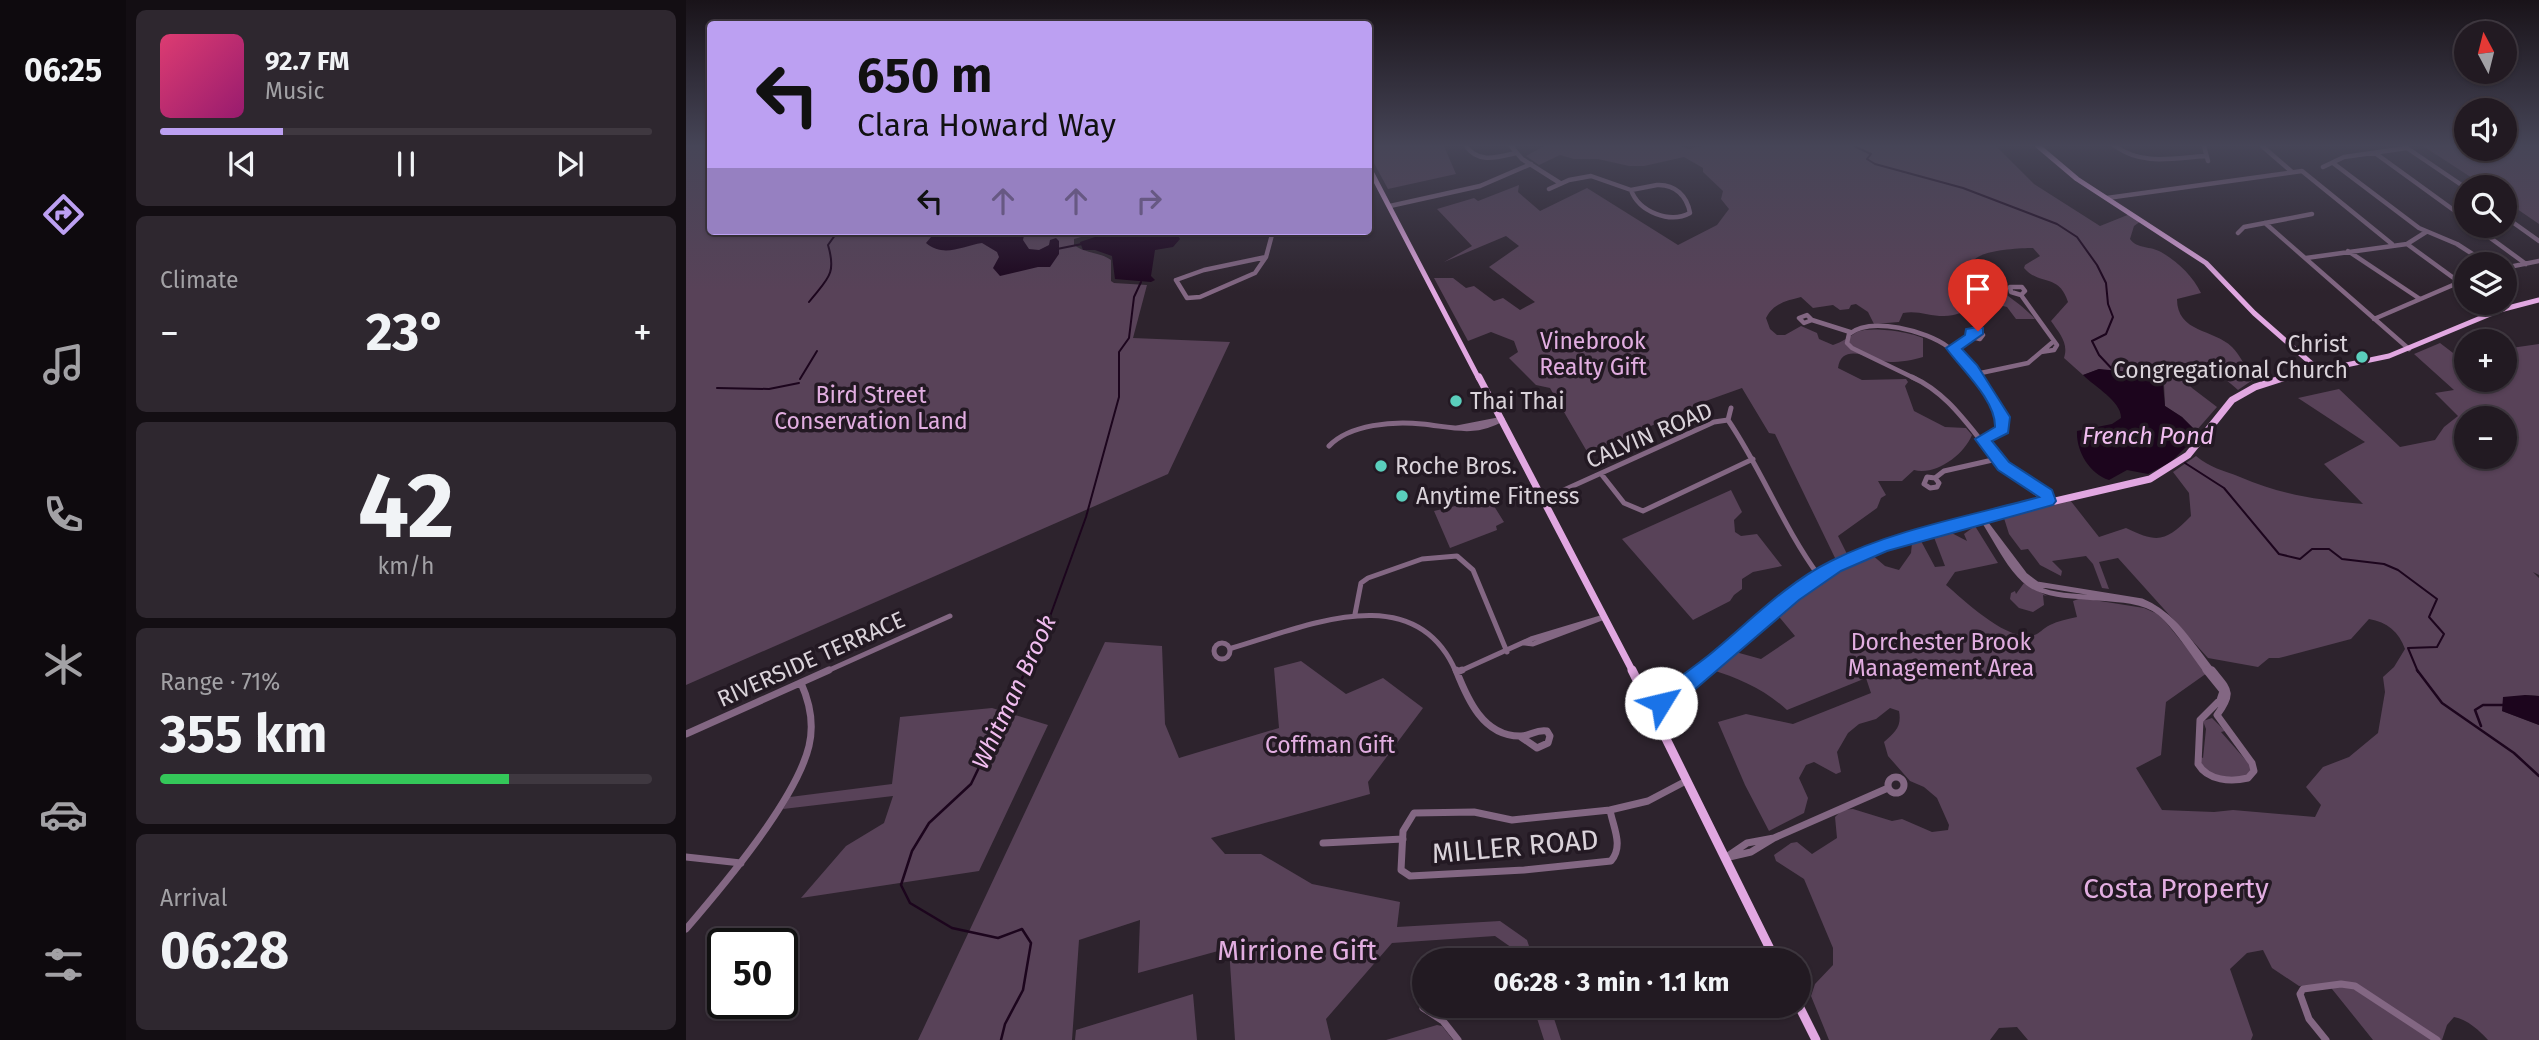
<!DOCTYPE html>
<html lang="en">
<head>
<meta charset="utf-8">
<style>
  body { margin:0; font-family:"Fira Sans",sans-serif; background:#2e272f; color:#f1f3f6; height:100vh; display:flex; flex-direction:column; font-size:26px; white-space:nowrap }
  * { box-sizing:border-box; margin:0 }
  p { font-size:23px; color:#a2a1a5 }
  .icon { flex:none; width:38px; height:38px; fill:none; stroke:currentColor; stroke-width:2; stroke-linecap:round; stroke-linejoin:round }
  .map { position:relative; flex:1; overflow:hidden }
  .sheet { display:flex; flex-direction:column; gap:10px; padding:10px; background:#130e13; width:560px }
  .sheet>* { flex:none }
  .banner { position:absolute; left:21px; top:21px; width:665px; height:214px; border-radius:7px; box-shadow:0 2px 5px #0004,0 0 0 2px #3f3840; background:#bca0f2; color:#111; overflow:hidden }
  .needle { width:46px; rotate:353deg }
  .controls { position:absolute; left:1768px; top:21px; display:grid; gap:14px }
  .controls a { display:grid; place-items:center; width:63px; height:63px; border-radius:50%; background:#221a22; box-shadow:0 2px 5px #0004,0 0 0 2px #3f3840; font-size:35px }
  .speed { position:absolute; left:21px; top:928px; display:flex; gap:14px; font-size:35px; font-weight:700; text-align:center }
  .speed>* { display:grid; place-content:center; width:91px; height:91px; border-radius:50%; background:#221a22; box-shadow:0 2px 5px #0004,0 0 0 2px #3f3840; line-height:1 }
  .speed .limit { border:4px solid #111; border-radius:10px; background:#fff; color:#111 }
  .pin { position:absolute; display:grid; place-items:center; width:60px; height:60px; color:#fff; margin:-72px -30px; border-radius:50% 50% 50% 0; rotate:-45deg; box-shadow:0 0 7px #0007 }
  .pin .icon { rotate:45deg }
  .me { position:absolute; width:77px; margin:-38px; rotate:54deg; stroke-linejoin:round; filter:drop-shadow(0 0 5px #0008) }
  .turn { display:flex; align-items:center; gap:24px; height:147px; padding:0 35px; font-size:32px }
  .turn .icon { width:91px; height:91px; stroke-width:2.5 }
  .turn b { display:block; font-size:49px; line-height:60px }
  .lanes { display:flex; align-items:center; height:66px; padding:0 35px; background:#0003; justify-content:center; gap:35px; direction:ltr }
  .lanes .off { opacity:.35 }
  .big { font-size:52px; font-weight:700; line-height:1.1 }
  .sheet .card { flex:1; display:flex; flex-direction:column; justify-content:center; gap:10px; min-width:0; padding:0 24px; border-radius:10px; background:#2e272f }
  .sheet .dial { align-items:center; gap:0 }
  .dial b { font-size:91px; line-height:1 }
  .song { display:flex; align-items:center; gap:21px }
  .cover { width:84px; height:84px; border-radius:10px; background:linear-gradient(135deg,hsl(340 70% 55%),hsl(320 70% 35%)) }
  .played { height:7px; border-radius:4px; background:linear-gradient(90deg,#bca0f2 25%,#3f3840 25%) }
  .keys { display:flex; justify-content:space-around; direction:ltr }
  .heat { display:flex; justify-content:space-between; align-items:center; font-size:38px; direction:ltr }
  .charge { height:10px; border-radius:5px; background:linear-gradient(90deg,#34c759 71%,#3f3840 0) }
  .trip { position:absolute; left:726px; top:948px; width:399px; height:70px; border-radius:35px; background:#221a22; box-shadow:0 2px 5px #0004,0 0 0 2px #3f3840; font-weight:700; line-height:70px; text-align:center }
  main { display:flex; flex:1; min-height:0 }
  .dock { display:flex; flex-direction:column; width:126px; justify-content:space-around; align-items:center; background:#0e0a0e; color:#a2a1a5 }
  .dock .icon { width:49px; height:49px }
  .dock .on { color:#bca0f2 }
  .dock b { font-size:32px; color:#f1f3f6 }
  .map>svg:first-child { display:block }
  .green { fill:#584258; fill-rule:evenodd }
  .water { fill:#1c051d }
  .lines { fill:none; stroke-linecap:round; stroke-linejoin:round }
  .stream-far1 { stroke:#1c051d; stroke-width:2 }
  .stream { stroke:#1c051d; stroke-width:2.5 }
  .minor-far2 { stroke:#836783; stroke-width:4.5 }
  .minor-far1 { stroke:#836783; stroke-width:5 }
  .minor { stroke:#836783; stroke-width:7 }
  .major-far2 { stroke:#e1a7e1; stroke-width:5 }
  .major-far1 { stroke:#e1a7e1; stroke-width:7 }
  .major { stroke:#e1a7e1; stroke-width:9 }
  .route { fill:#1a73e8; stroke:#114b97; stroke-width:2 }
  .poi-dot { fill:#5acebc; stroke:#231923; stroke-width:2.5 }
  .labels { text-anchor:middle; stroke-width:7; stroke-linejoin:round; paint-order:stroke }
  .park-label { font-size:23px; fill:#e2aee1; stroke:#231923 }
  .poi-label { font-size:23px; fill:#dad3da; stroke:#231923; text-anchor:start }
  .street-label { font-size:23px; fill:#dad3da; stroke:#231923 }
  .water-label { font-size:24px; font-style:italic; fill:#f1bdf0; stroke:#231923 }
  .near-street-label { font-size:28px; fill:#dad3da; stroke:#231923 }
  .near-park-label { font-size:28px; fill:#e2aee1; stroke:#231923 }
</style>
</head>
<body>
<main>
<nav class="dock">
<b>06:25</b>
<svg class="icon on" aria-label="directions" viewBox="0 0 24 24"><path d="M12 3l9 9-9 9-9-9zM9 14v-3h6M13 9l2 2-2 2"/></svg>
<svg class="icon" aria-label="music" viewBox="0 0 24 24"><path d="M9 18V5l10-2v13"/><circle cx="6" cy="18" r="3"/><circle cx="16" cy="16" r="3"/></svg>
<svg class="icon" aria-label="phone" viewBox="0 0 24 24"><path d="M5 4h4l2 5-3 2q2 4 5 5l2-3 5 2v4C11 20 4 13 5 4z"/></svg>
<svg class="icon" aria-label="climate" viewBox="0 0 24 24"><path d="M12 3v18M4 7l16 10M4 17L20 7"/></svg>
<svg class="icon" aria-label="car" viewBox="0 0 24 24"><path d="M5 17H2v-5l4-1 3-4h7l3 4 3 1v5h-3M9 17h6M6 11h13"/><circle cx="7" cy="17" r="2"/><circle cx="17" cy="17" r="2"/></svg>
<svg class="icon" aria-label="filters" viewBox="0 0 24 24"><path d="M4 7h16M4 17h16"/><circle cx="9" cy="7" r="2"/><circle cx="15" cy="17" r="2"/></svg>
</nav>
<section class="sheet">
<div class="card">
<div class="song"><i class="cover"></i><div><b>92.7 FM</b><p>Music</p></div></div>
<div class="played"></div>
<div class="keys"><svg class="icon" aria-label="previous" viewBox="0 0 24 24"><path d="M18 5L8 12l10 7zM5 5v14"/></svg><svg class="icon" aria-label="pause" viewBox="0 0 24 24"><path d="M8 5v14M16 5v14"/></svg><svg class="icon" aria-label="next" viewBox="0 0 24 24"><path d="M6 5l10 7-10 7zM19 5v14"/></svg></div>
</div>
<div class="card"><p>Climate</p>
<div class="heat"><a>−</a><b class="big">23°</b><a>+</a></div>
</div>
<div class="card dial"><b>42</b><p>km/h</p></div>
<div class="card"><p>Range · 71%</p><b class="big">355 km</b><div class="charge"></div></div>
<div class="card"><p>Arrival</p><b class="big">06:28</b></div>
</section>
<div class="map">
<svg width="1853" height="1040" viewBox="0 0 1853 1040">
  <rect width="100%" height="100%" fill="#2d232d"/>
  <path class="green" d="M0,146H24V231H416L388,239V245C400,254 414,252 425,260V281L428,283L461,285L447,338L544,342L482,474L0,685Z
    M682,146H758L770,174L702,189L683,154Z
    M858,146H993L1003,149L1017,146H1310L1348,184L1414,226L1444,214L1455,221L1448,226L1444,239C1451,249 1465,246 1475,252C1491,261 1507,276 1515,293L1491,299C1491,333 1528,329 1546,347C1554,355 1561,370 1568,379L1552,390C1537,377 1516,358 1495,364L1493,373L1506,388L1531,407L1510,431L1496,417L1479,406L1478,384L1413,369L1397,375L1378,358C1383,343 1373,333 1365,321L1382,302C1373,273 1353,286 1338,268L1339,265L1354,256L1347,248C1333,248 1297,250 1288,260C1295,282 1332,299 1349,319H1330L1321,307L1309,304L1302,307L1298,314C1279,307 1275,316 1258,316C1243,316 1231,310 1217,313L1213,322L1188,324L1182,312L1170,304L1165,305L1163,309L1154,310L1147,305L1127,308L1115,297C1100,301 1088,303 1080,318L1084,329L1091,335H1099L1115,326L1131,333L1133,339L1147,345C1156,342 1163,337 1171,332C1185,326 1224,332 1237,338V357C1228,360 1214,362 1204,362C1188,361 1156,340 1152,368L1176,380L1220,379L1222,382L1219,386L1228,411L1259,427L1280,428L1286,435C1278,455 1249,476 1228,470L1216,481H1192L1200,495L1195,498L1191,508L1152,536L1161,554L1150,560L1089,434L1083,433L1056,388L1014,403L903,455L864,388L850,385L823,358L832,352L828,341L805,332L782,341L748,278H767L780,288L788,286L808,301L817,298L834,310L849,302L803,267L833,246L820,236L758,262L786,246L751,209L788,198L792,201L833,185L832,192L854,211L901,188L992,245L1031,225L1043,209L1035,199L1037,191L1017,172V168L998,157L958,166H943L912,159H888L874,155L853,165L840,156Z
    M1737,146H1780V149L1853,146V224L1818,200V187H1800Z
    M1754,343L1771,356L1780,355V380H1818V349L1853,344V575L1847,572L1853,578V696L1839,695L1816,711L1853,725V1040H1802C1794,1031 1781,1019 1768,1017L1761,1025L1756,1040H1687L1642,984L1613,986L1586,968L1577,950L1561,953L1544,969L1567,1035L1565,1040H1342L1331,1027L1313,1028L1304,1040H1143L1125,996L1129,984L1147,965V948L1118,879L1090,861L1088,855L1105,843L1111,842L1126,854L1151,838L1149,817L1156,810L1167,809L1206,821L1216,819L1246,832L1262,830L1263,825L1251,798L1238,787L1224,781L1202,756L1198,742C1209,732 1216,727 1213,711L1204,708L1190,719L1173,724L1162,733L1151,752L1155,772L1150,774L1128,762L1120,765L1113,778L1122,798L1118,813L1083,831L1059,785L1032,722L1060,714L1107,724L1185,693L1180,678L1101,710C1078,689 1054,679 1024,669L1046,651L1075,659L1109,636L1089,612C1116,586 1148,563 1184,553L1199,566L1213,570L1225,553L1226,543L1235,541L1249,567L1259,566L1246,532L1258,529L1281,541L1278,534L1289,526L1312,563L1269,572L1260,585C1279,601 1318,639 1345,636C1353,635 1357,628 1364,625C1372,621 1382,619 1391,617L1387,601L1395,598L1458,608L1474,615L1521,673L1480,702L1475,755L1450,768L1476,810L1528,812L1547,810L1629,817L1635,805L1620,787L1637,767L1663,757L1692,733L1699,692L1697,677L1708,667L1719,649C1713,632 1701,622 1683,619L1665,639L1593,658H1583L1572,667L1522,658L1432,558L1413,562L1423,589L1416,588L1407,564L1400,556L1366,561L1376,571L1375,576L1354,565L1342,549L1335,550L1323,534L1317,515L1384,500L1413,537L1440,528C1473,544 1480,541 1505,516L1503,493L1487,472L1510,456C1524,468 1537,470 1554,477C1596,495 1632,500 1677,504L1638,464L1679,442L1612,398L1653,389L1714,447L1749,440L1758,427L1772,416L1749,393L1768,390L1728,354ZM1780,418H1818V457H1780Z
    M1045,490L1056,512L1048,520L1049,532L1055,536L1071,534L1096,566L1067,572L1056,579V589L1048,595L1044,601L1007,620L936,539Z
    M803,498L818,522L810,526L811,530L764,548L748,511Z
    M1338,583L1361,596L1357,595L1358,605L1347,612L1333,608L1324,599L1325,593L1329,591L1330,594Z
    M419,642L476,646L479,724L493,758L593,728L588,668L615,661L660,694L697,678L737,708L682,782L684,794L525,838L539,854H575L626,884L714,902L711,927L814,921L841,940L848,961H832L829,950L809,936L706,943L640,1019L645,1040H549L543,948L452,973L454,920L393,940L386,1040H232Z
    M306,708L362,725L293,871L115,898L160,846L198,823L207,796L97,809L104,797L206,784L214,717Z
    M1526,718L1539,731L1535,732L1565,766L1563,776L1535,777L1518,771L1513,756L1517,758L1520,729L1517,721Z
    M507,994L511,1040H389L390,1030Z
    M847,1006H864L875,1040H858Z
    M751,1025L756,1026L767,1040H700Z"/>
  <path class="water" d="M250,231H339L337,240L343,249L353,250L363,245L364,240L370,238L373,241V254L364,267H352L314,276L307,268L313,257L311,252L296,243C276,246 258,258 240,243Z
    M427,231H477L483,237L492,236L494,239L487,247L469,250L465,276L469,280L465,282L429,279L426,256L409,250H397L394,242Z
    M1413,369L1476,375L1479,406L1496,417L1510,431V437L1485,462L1462,474L1441,470L1423,480C1403,473 1390,451 1391,431L1426,424L1435,418C1436,402 1409,387 1397,375Z
    M1839,695L1853,696V725L1816,711L1817,697Z"/>
  <g class="lines">
    <path class="stream-far1" d="M1168,146L1185,154L1181,159L1189,164L1277,188L1371,224L1391,237L1411,265L1420,283L1422,304L1427,317L1420,334L1406,341L1413,355L1428,371
      M371,249L396,244
      M123,302C141,279 151,275 142,245L152,231
      M114,379L131,351
      M31,388L83,389L113,383
      M1499,463L1538,488L1593,554L1614,559L1626,549H1643L1656,559L1698,564L1712,570L1751,599L1743,617L1758,634L1751,647L1722,648L1732,672
      M339,672L358,633L400,517L433,397V352L443,338L448,297L455,282"/>
    <path class="stream" d="M1731,670L1756,703L1828,753L1853,776
      M1795,726L1789,710L1797,705H1817
      M315,1040L319,1024L337,990L345,943L336,929L312,938L266,928L224,903L215,885L226,851L243,823L285,784L340,670"/>
    <path class="minor-far2" d="M780,146C792,164 812,157 830,153
      M825,146L836,159L874,183
      M1429,146C1457,166 1487,158 1519,156
      M1518,146L1522,161
      M1576,146L1606,172
      M1689,153L1780,219
      M1647,163L1733,228L1771,244L1802,264
      M1637,167L1658,157L1721,148L1780,188
      M971,185C989,184 1001,196 1004,213C984,224 953,212 945,190Z
      M863,189L883,180L905,176L945,190
      M1421,198L1616,171L1706,244
      M704,206L794,186L845,164
      M1818,216L1853,241
      M1579,223L1723,349
      M1788,226L1840,264
      M1552,233L1558,227L1626,214
      M1721,244L1740,232
      M1662,251L1734,299
      M580,257L569,273L514,297L501,298L490,280L518,270Z
      M580,257L587,231
      M1620,258L1721,244L1780,287
      M1818,268L1853,261
      M1324,287H1336L1339,291L1335,295L1325,292Z
      M1335,295L1371,345L1368,350L1355,352
      M1800,303L1811,311
      M1121,315L1126,320L1118,323L1113,318Z
      M1688,319L1774,282
      M1126,320L1164,332
      M1293,331L1297,335L1294,339L1286,337V332Z
      M1267,348L1286,337
      M1290,374L1342,363L1368,341
      M1230,379L1166,348L1161,343L1163,334C1185,316 1241,331 1262,347C1274,356 1283,367 1292,379"/>
    <path class="minor-far1" d="M1226,377C1266,395 1286,433 1315,464C1329,479 1345,490 1362,501
      M1291,377C1301,392 1318,410 1317,429L1297,439
      M1045,408L1042,420C1076,470 1097,527 1133,576
      M771,428L812,420
      M643,446C664,424 708,421 736,424C766,427 788,435 816,419
      M1324,472L1352,486L1362,501
      M916,475L938,503L957,511L1067,459
      M1241,477L1249,478L1253,483L1251,487L1244,488L1238,484Z
      M1249,478L1258,471L1311,459
      M858,499L1028,422L1042,420
      M669,614L675,583L682,578L736,559L771,556L787,570L821,652
      M528 651a8 8 0 1 1 16 0a8 8 0 1 1-16 0Z
      M839,643L847,644L916,618
      M546,648C619,627 729,576 770,672
      M139,672L264,616
      M772,672L845,639L918,617
      M1521,672C1506,653 1492,628 1474,613C1445,589 1373,606 1343,584C1323,569 1310,539 1296,518L1339,575L1351,584L1456,601C1488,614 1506,646 1527,672"/>
    <path class="minor" d="M770,670C781,698 797,737 835,736C845,736 850,729 861,731L864,736L862,743L851,748L835,737
      M1520,670L1537,691L1534,700L1514,720L1512,764C1522,781 1545,782 1562,778L1568,771L1566,763L1531,715C1548,692 1542,690 1526,670
      M771,672L776,670
      M0,734L143,670
      M1202 785a8 8 0 1 1 16 0a8 8 0 1 1-16 0Z
      M924,810C927,827 938,846 925,861L838,870L724,876L715,870L717,831L728,813L788,812L826,820Z
      M924,810L962,801L1000,781
      M1088,838L1065,852L1039,858L1061,843Z
      M1088,838L1202,788
      M637,843L717,839
      M0,857L55,863
      M0,929C37,886 110,800 123,746C128,725 124,703 115,683
      M737,1008L757,1021L772,1040
      M1640,1040L1623,1019L1614,994L1617,989L1655,984L1669,986L1751,1040"/>
    <path class="major-far2" d="M1352,146L1391,179L1520,263L1568,313L1634,371
      M682,166L793,379
      M1593,379L1703,356L1814,310L1853,300"/>
    <path class="major-far1" d="M793,377L947,672
      M1016,672L1119,586L1161,560L1198,545L1296,518L1464,479L1502,455L1546,400L1569,387L1600,377"/>
    <path class="major" d="M946,670L1090,961
      M965,707L1018,670
      M1113,1006L1130,1040"/>
  </g>
  <linearGradient id="sky" x2="0" y2="1"><stop stop-color="#191319"/><stop offset="0.5" stop-color="#464557"/><stop offset="1" stop-color="#464557" stop-opacity="0"/></linearGradient>
  <rect width="1853" height="291" fill="url(#sky)"/>
  <path class="route" d="M1292,327L1297,328V334L1276,349L1291,365L1324,417L1322,433L1306,441L1323,462L1366,490L1370,501L1367,505L1201,551L1155,571L1113,600L1007,691L975,711L969,708L966,703C971,692 1011,665 1023,655C1061,624 1100,583 1145,561C1209,529 1284,516 1353,497L1312,470L1289,439L1309,427C1310,400 1275,369 1260,348L1279,335L1280,329Z"/>
  <g class="poi-dot">
    <circle cx="1676" cy="357" r="7"/>
    <circle cx="770" cy="401" r="7"/>
    <circle cx="695" cy="466" r="7"/>
    <circle cx="716" cy="496" r="7"/>
  </g>
  <g class="labels">
    <g class="park-label">
      <text x="907" y="349">Vinebrook<tspan x="907" dy="26">Realty Gift</tspan></text>
      <text x="185" y="403">Bird Street<tspan x="185" dy="26">Conservation Land</tspan></text>
      <text x="1255" y="650">Dorchester Brook<tspan x="1255" dy="26">Management Area</tspan></text>
      <text x="644" y="753">Coffman Gift</text>
    </g>
    <g class="poi-label">
      <text x="1662" y="352" text-anchor="end">Christ<tspan x="1662" dy="26">Congregational Church</tspan></text>
      <text x="784" y="409">Thai Thai</text>
      <text x="709" y="474">Roche Bros.</text>
      <text x="730" y="504">Anytime Fitness</text>
    </g>
    <g class="street-label">
      <text transform="translate(963 435) rotate(-23)" y="8">CALVIN ROAD</text>
      <text transform="translate(125 659) rotate(-24)" y="8">RIVERSIDE TERRACE</text>
    </g>
    <g class="water-label">
      <text x="1462" y="444">French Pond</text>
      <text transform="translate(328 692) rotate(-65)" y="8">Whitman Brook</text>
    </g>
    <g class="near-street-label">
      <text transform="translate(829 846) rotate(-5)" y="10">MILLER ROAD</text>
    </g>
    <g class="near-park-label">
      <text x="1490" y="898">Costa Property</text>
      <text x="611" y="960">Mirrione Gift</text>
    </g>
  </g>
</svg>
<div class="controls">
<a><svg class="needle" viewBox="-14 -14 28 28"><path d="M0-13l5 13h-10z" fill="#e53935"/><path d="M0 13l5-13h-10z" fill="#a2a1a5"/></svg></a>
<a><svg class="icon" aria-label="sound" viewBox="0 0 24 24"><path d="M4 9h4l5-4v14l-5-4H4zM17 9q2 3 0 6"/></svg></a>
<a><svg class="icon" aria-label="search" viewBox="0 0 24 24"><circle cx="10" cy="10" r="6"/><path d="M15 15l6 6"/></svg></a>
<a><svg class="icon" aria-label="layers" viewBox="0 0 24 24"><path d="M12 4l9 5-9 5-9-5zM3 14l9 5 9-5"/></svg></a>
<a>+</a>
<a>−</a>
</div>
<div class="speed"><div class="limit">50</div></div>
<div class="pin" style="left:1292px;top:331px;background:#d93025"><svg class="icon" aria-label="arrive" viewBox="0 0 24 24"><path d="M6 21V4h12l-3 4 3 4H6"/></svg></div>
<svg class="me" style="left:975px;top:703px" viewBox="-20 -20 40 40"><circle r="19" fill="#fff"/><path d="M0-13L10 11 0 6-10 11z" fill="#1a73e8"/></svg>
<div class="trip">06:28 · 3 min · 1.1 km</div>
<div class="banner">
<div class="turn"><svg class="icon" aria-label="left" viewBox="0 0 24 24"><path d="M17 20v-9H6M10 6l-5 5 5 5"/></svg><div><b>650 m</b>Clara Howard Way</div></div>
<div class="lanes"><svg class="icon" aria-label="left" viewBox="0 0 24 24"><path d="M17 20v-9H6M10 6l-5 5 5 5"/></svg><svg class="icon off" aria-label="ahead" viewBox="0 0 24 24"><path d="M12 20V5M6 11l6-6 6 6"/></svg><svg class="icon off" aria-label="ahead" viewBox="0 0 24 24"><path d="M12 20V5M6 11l6-6 6 6"/></svg><svg class="icon off" aria-label="right" viewBox="0 0 24 24"><path d="M7 20v-9h11M14 6l5 5-5 5"/></svg></div>
</div>
</div>
</main>
</body>
</html>
